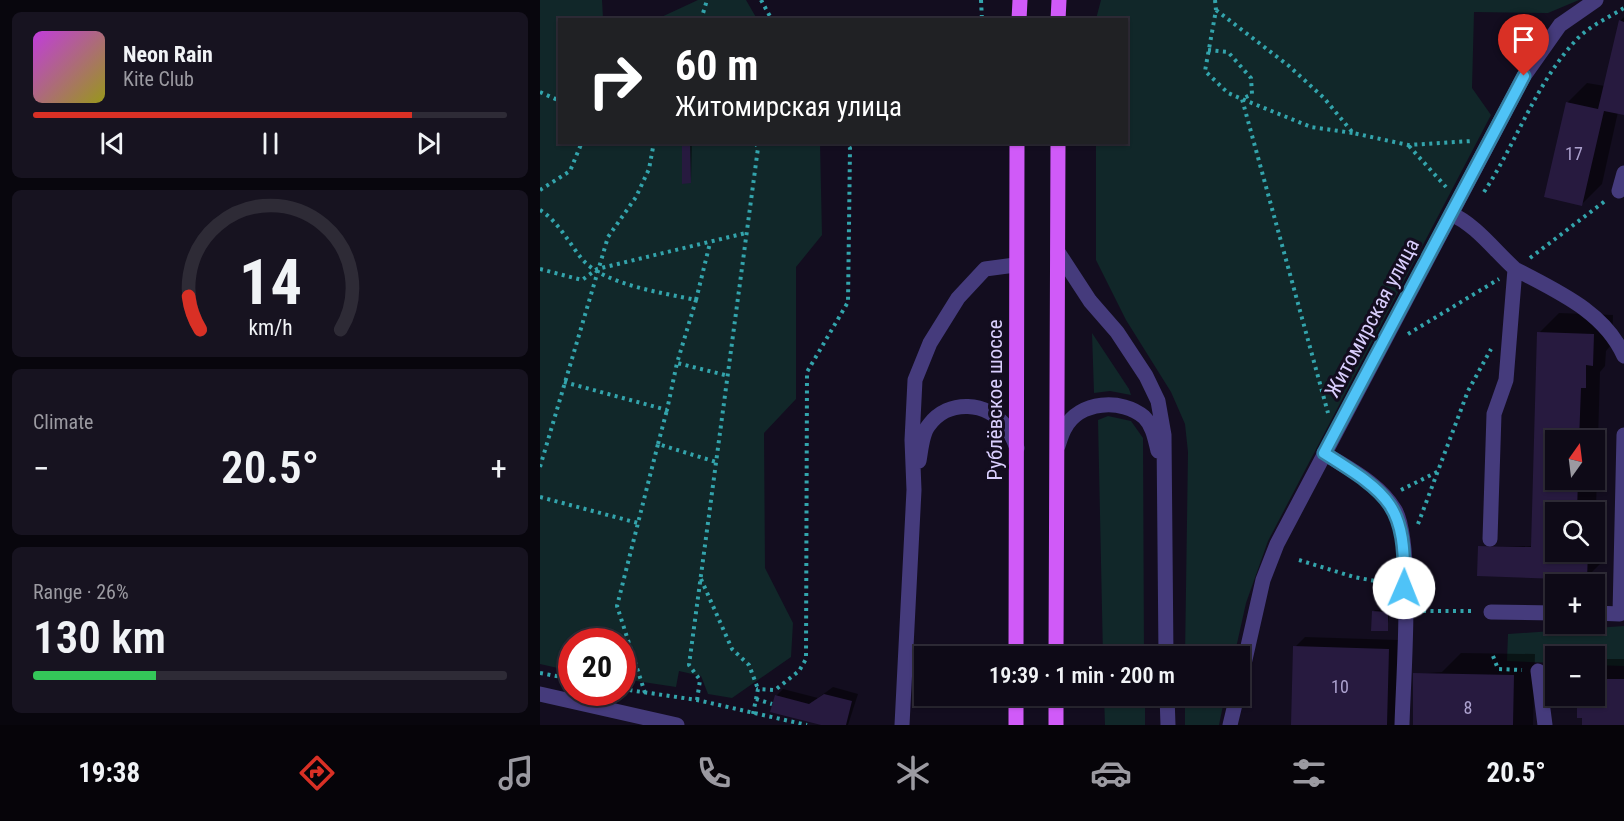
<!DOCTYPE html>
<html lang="en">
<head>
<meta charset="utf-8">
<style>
  body { margin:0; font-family:"Roboto Condensed",sans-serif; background:#171320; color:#f1f3f6; height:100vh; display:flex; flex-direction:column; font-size:22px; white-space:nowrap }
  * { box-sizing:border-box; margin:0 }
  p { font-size:20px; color:#9b9aa1 }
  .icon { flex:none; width:33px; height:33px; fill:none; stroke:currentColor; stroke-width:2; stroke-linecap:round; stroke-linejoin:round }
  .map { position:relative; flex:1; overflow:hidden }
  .drawer { display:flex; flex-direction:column; gap:12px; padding:12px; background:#08060d; width:540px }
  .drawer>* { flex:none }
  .hud { position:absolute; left:18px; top:18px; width:570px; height:126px; border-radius:0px; box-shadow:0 2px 4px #0004,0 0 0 2px #2e2b36; background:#202124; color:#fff; overflow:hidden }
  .needle { width:39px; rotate:14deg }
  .buttons { position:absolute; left:1005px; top:430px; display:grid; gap:12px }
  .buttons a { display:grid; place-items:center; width:60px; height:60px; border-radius:0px; background:#0e0a17; box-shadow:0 2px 4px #0004,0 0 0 2px #2e2b36; font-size:30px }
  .speed { position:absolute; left:18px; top:628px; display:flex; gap:12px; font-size:30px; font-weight:700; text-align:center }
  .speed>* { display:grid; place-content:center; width:78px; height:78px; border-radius:50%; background:#0e0a17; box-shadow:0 2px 4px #0004,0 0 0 2px #2e2b36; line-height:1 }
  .speed .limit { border:9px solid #d22; background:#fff; color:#111 }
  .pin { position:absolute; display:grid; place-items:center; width:51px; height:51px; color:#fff; margin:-62px -26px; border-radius:50% 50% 50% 0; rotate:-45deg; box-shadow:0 0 6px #0007 }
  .pin .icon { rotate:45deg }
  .me { position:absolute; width:66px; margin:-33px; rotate:1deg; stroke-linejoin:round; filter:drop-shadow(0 0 4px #0008) }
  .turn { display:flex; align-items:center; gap:21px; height:126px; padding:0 18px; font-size:27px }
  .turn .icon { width:78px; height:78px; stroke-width:2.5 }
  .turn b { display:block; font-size:42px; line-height:51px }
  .big { font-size:45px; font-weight:600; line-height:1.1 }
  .drawer .tile { flex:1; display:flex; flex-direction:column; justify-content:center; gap:9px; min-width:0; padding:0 21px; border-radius:9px; background:#171320 }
  .drawer .dial { align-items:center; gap:0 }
  .dial svg { height:156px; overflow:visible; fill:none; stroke:#2e2b36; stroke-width:7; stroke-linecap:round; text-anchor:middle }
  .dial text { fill:#f1f3f6; stroke:none }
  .song { display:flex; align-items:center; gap:18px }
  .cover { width:72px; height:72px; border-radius:9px; background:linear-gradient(135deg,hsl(290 70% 55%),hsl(60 70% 35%)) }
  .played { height:6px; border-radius:3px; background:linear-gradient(90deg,#d93025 80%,#2e2b36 80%) }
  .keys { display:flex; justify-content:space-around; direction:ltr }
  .heat { display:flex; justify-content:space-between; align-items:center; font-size:33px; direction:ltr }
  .charge { height:9px; border-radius:4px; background:linear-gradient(90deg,#34c759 26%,#2e2b36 0) }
  .trip { position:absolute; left:374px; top:646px; width:336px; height:60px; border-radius:0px; background:#0e0a17; box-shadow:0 2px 4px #0004,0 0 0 2px #2e2b36; font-weight:600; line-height:60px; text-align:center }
  .tab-bar { display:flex; height:96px; justify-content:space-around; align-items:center; background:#060409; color:#9b9aa1 }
  .tab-bar .icon { width:42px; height:42px }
  .tab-bar .selected { color:#d93025 }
  .tab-bar b { font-size:27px; color:#f1f3f6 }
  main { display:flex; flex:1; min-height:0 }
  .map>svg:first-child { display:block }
  .green { fill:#112729 }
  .shadow { fill:#0007; fill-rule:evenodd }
  .building { fill:#271a3f }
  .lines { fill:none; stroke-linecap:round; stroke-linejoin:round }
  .path { stroke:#33a4ac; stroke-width:4; stroke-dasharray:3 4.5; stroke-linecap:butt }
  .minor { stroke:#453b7c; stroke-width:15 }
  .major { stroke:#d05af8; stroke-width:15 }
  .route-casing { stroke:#337fa1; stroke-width:15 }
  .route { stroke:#4fc3f7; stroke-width:10 }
  .labels { text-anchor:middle; stroke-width:6; stroke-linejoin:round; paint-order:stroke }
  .number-label { font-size:18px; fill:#aca1ce }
  .street-label { font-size:21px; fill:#d9cefd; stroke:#130d1f }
</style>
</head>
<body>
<main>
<section class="drawer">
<div class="tile">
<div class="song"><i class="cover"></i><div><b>Neon Rain</b><p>Kite Club</p></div></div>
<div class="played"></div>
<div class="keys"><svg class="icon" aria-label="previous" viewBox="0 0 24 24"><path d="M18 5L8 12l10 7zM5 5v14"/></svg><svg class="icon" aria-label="pause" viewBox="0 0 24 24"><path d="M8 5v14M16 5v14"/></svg><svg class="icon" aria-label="next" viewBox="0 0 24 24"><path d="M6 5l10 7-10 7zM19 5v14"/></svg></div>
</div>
<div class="tile dial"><svg viewBox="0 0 100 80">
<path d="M14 69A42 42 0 1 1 86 69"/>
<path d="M14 69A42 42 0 0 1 8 52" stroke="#d93025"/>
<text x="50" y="56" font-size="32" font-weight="700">14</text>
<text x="50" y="72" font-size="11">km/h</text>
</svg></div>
<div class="tile"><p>Climate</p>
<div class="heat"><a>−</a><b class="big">20.5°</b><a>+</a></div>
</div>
<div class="tile"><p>Range · 26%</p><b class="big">130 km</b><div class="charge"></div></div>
</section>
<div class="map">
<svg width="1084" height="725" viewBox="0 0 1084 725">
  <rect width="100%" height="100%" fill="#130d1f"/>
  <path class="green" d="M0,0H62L63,18L117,19L158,0H206L217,19L20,20V142L280,143L282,235L256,267V399L224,433L225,568L253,623L251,657L192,698L168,694L161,676L139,671L136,687L83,679L82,642H32L31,671L0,664Z
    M561,0H1039L1008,13L934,12L932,88L951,115L728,541L706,603L694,657H645L648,452L645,424L631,392L586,320L556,260V143L586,142V20L556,19Z
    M552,333L589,389L591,395L570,391L554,393Z
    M568,416L591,421L603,438L604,657H563L558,420Z
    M1084,626V666L1055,665L1054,657H1016L1015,663L967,661L968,634Z
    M564,696H605V725H565Z
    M645,696H685L679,725H645Z"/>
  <path class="shadow" d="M1084,17V114L1078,112L1062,184L1042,204L1028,102L1047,83L1065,86L1080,21Z
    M143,142H152L151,182Z
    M1019,313L1073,315L1072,344L1066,351L1065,366L1060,372L1056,508H1061V529H1067L1066,558L1046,578L939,546H993L999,333ZM1016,441H1054V480H1016ZM1016,513H1054V552H1016Z
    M835,610H850L847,630L833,612Z
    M765,637L858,640L856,725H752L755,647Z
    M921,653L995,654L993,725H874L875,674L902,672Z
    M1055,659H1084V725H1043L1038,696H1034H1054Z
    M293,687L318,694L308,725H287L232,711L236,696L243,689L278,698Z"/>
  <path class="building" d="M1079,20L1084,22V115L1064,111L1042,206L1004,197L1026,102L1058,109Z
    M142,142H150L151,183L142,184Z
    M997,332L1054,334L1053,366L1046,365V388H1041L1039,441H1016V480H1038L1037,513H1016V552H1048L1047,580L937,576L938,546L991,547Z
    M832,611L848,612V631H831Z
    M753,646L849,649L847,725H751Z
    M873,673L974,675L973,725H873Z
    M1054,679H1084V725H1042V718H1037V698L1032,696H1054Z
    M284,694L312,701L306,725H281L230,712L235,695L269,704Z"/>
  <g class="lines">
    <path class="path" d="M221,0L232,20
      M441,0L442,20
      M675,0L676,10L665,71L688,93L702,99L771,127L813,133
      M676,10L749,66L784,98L813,133L868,145L932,141
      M161,20L167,0
      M668,50L688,52L711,78L712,94L702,99L788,413
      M0,92L20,101
      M869,146L906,187
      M0,190L30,171L42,142
      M944,192C977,142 996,82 1038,38C1050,26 1069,17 1084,8
      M0,210C18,221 29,243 42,259C64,285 124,293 156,300L137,363L189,376
      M990,258L1065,201
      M0,269L42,280L57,269L206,233
      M156,300L170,243
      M868,334L959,279
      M24,382L127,410L137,363
      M118,444L127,410
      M0,467L68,237L96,197L109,169L114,142
      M861,490L899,471
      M0,497L98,523
      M878,524L928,391L951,349
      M759,560L814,577L851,584
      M161,579L192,649L209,665L218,689
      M883,611H935
      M953,656L958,669L982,670
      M0,673L32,679
      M82,689L157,700L267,725
      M105,693L77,606L118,444L176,462
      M216,699L232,704
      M157,700L160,680L149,665L218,148L215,142
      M213,714L218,689L235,690L259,671L266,659L267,372L308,302L310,148L306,142"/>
    <path class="minor" d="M1079,191L1084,173
      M911,214C935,224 955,251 975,269L966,380L954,414L950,539
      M518,252L550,301L577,332L606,376L618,401L624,435L626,657
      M975,269C1016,291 1064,311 1084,356
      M518,446C520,440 522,433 525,428C539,401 582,398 604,417C613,426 615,439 618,451
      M784,453C809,469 839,483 855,510C874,543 863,681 862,725
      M379,461C381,450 382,433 389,425C408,399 448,401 466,427C471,433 474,441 477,448
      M951,612L1016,613
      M1054,613L1080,614L1084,435
      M998,671L1005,725
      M699,686L723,580L737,544L984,76L1020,25L1056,0
      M0,694L137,725
      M627,696L628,725
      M362,725L374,490L372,440L375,380L390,343L418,298L445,269L475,265
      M690,725L697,696"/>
    <path class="major" d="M479,20L480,0
      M518,20L519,0
      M476,657L477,142
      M516,657L518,142
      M476,725V696
      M516,725V696"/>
  </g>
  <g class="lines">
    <g class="route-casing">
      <path id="route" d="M864,588C866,505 851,495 784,453L984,76"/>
    </g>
    <use href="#route" class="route"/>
  </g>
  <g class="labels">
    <g class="number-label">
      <text x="1034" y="160">17</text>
      <text x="800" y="693">10</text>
      <text x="928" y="714">8</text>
    </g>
    <g class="street-label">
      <text transform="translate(832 318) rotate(-62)" y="7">Житомирская улица</text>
      <text transform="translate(455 400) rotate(-90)" y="7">Рублёвское шоссе</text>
    </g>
  </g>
</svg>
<div class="buttons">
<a><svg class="needle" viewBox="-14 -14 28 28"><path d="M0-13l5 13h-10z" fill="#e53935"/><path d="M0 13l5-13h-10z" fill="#9b9aa1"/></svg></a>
<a><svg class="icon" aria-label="search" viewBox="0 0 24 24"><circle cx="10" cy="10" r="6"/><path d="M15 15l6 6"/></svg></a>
<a>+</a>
<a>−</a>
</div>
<div class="speed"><div class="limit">20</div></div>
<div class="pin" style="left:984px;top:76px;background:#d93025"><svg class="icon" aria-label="arrive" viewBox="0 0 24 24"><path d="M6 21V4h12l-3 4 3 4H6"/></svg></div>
<svg class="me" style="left:864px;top:588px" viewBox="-20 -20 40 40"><circle r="19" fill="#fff"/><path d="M0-13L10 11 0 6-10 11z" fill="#4fc3f7"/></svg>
<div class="trip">19:39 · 1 min · 200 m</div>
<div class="hud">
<div class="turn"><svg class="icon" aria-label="right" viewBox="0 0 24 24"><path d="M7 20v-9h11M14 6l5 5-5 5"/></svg><div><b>60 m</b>Житомирская улица</div></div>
</div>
</div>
</main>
<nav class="tab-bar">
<b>19:38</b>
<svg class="icon selected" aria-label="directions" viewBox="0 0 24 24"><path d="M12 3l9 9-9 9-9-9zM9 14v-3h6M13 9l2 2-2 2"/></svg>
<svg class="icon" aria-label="music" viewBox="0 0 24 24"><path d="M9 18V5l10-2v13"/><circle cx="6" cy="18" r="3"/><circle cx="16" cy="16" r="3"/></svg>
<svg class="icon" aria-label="phone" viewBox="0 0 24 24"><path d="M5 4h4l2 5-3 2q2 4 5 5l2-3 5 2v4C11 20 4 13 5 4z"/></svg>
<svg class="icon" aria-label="climate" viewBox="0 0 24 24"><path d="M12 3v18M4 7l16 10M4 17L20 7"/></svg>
<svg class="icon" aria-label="car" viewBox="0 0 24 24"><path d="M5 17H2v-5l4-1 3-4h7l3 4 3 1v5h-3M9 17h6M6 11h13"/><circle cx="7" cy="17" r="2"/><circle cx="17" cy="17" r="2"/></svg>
<svg class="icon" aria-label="filters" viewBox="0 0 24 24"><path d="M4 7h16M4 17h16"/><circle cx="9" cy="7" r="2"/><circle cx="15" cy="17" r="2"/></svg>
<b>20.5°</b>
</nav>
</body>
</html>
